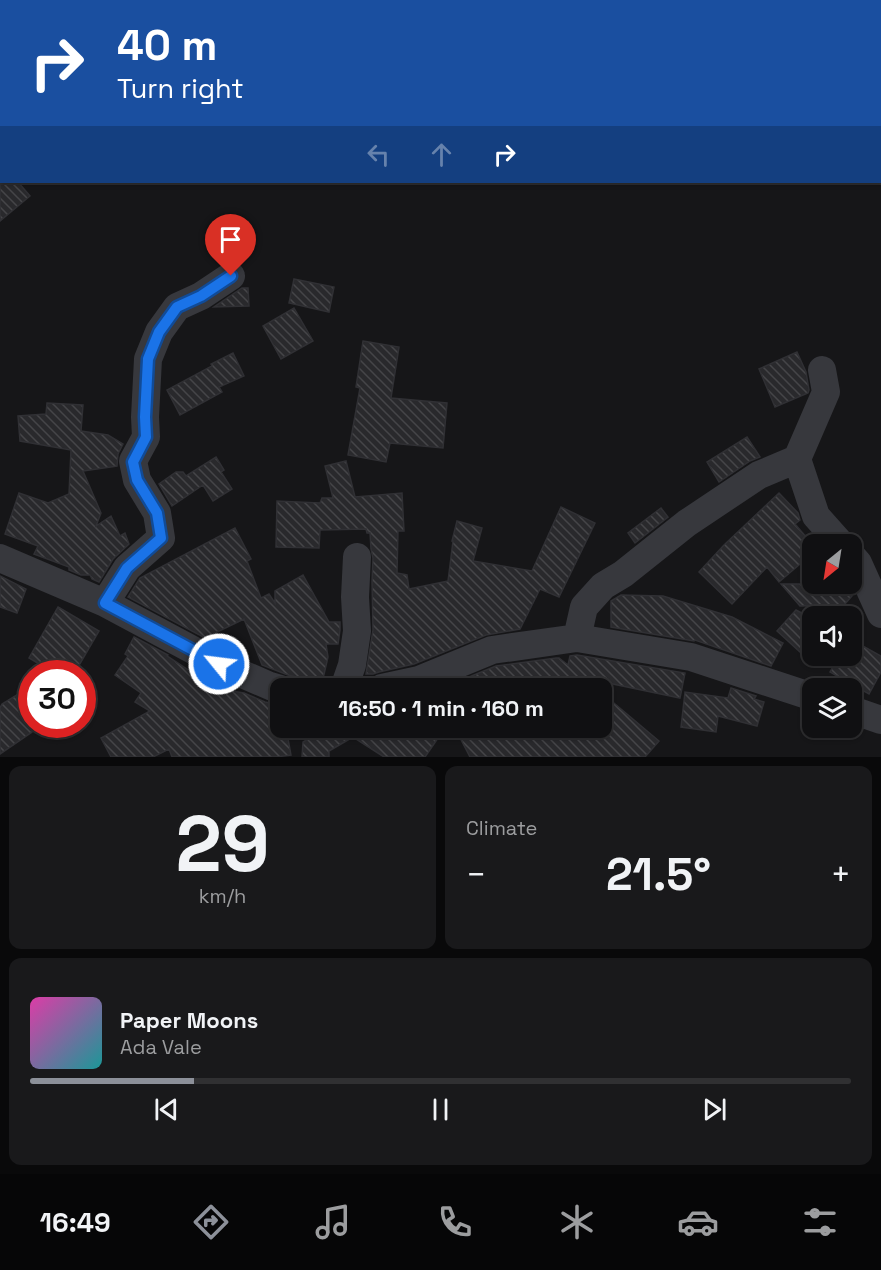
<!DOCTYPE html>
<html lang="en">
<head>
<meta charset="utf-8">
<style>
  body { margin:0; font-family:"Space Grotesk",sans-serif; background:#19191b; color:#f1f3f6; height:100vh; display:flex; flex-direction:column; font-size:22px; white-space:nowrap }
  * { box-sizing:border-box; margin:0 }
  p { font-size:20px; color:#9c9d9f }
  .icon { flex:none; width:33px; height:33px; fill:none; stroke:currentColor; stroke-width:2; stroke-linecap:round; stroke-linejoin:round }
  .map { position:relative; height:757px; overflow:hidden }
  .details { display:flex; flex-direction:column; gap:9px; padding:9px; background:#09090a; flex:1 }
  .details>* { flex:none }
  .top-card { position:absolute; left:0px; top:0px; width:882px; height:183px; box-shadow:0 2px 4px #0004,0 0 0 2px #303032; background:#1a4fa0; color:#fff; overflow:hidden }
  .needle { width:39px; rotate:210deg }
  .fabs { position:absolute; left:802px; top:534px; display:grid; gap:12px }
  .fabs a { display:grid; place-items:center; width:60px; height:60px; border-radius:12px; background:#101012; box-shadow:0 2px 4px #0004,0 0 0 2px #303032; font-size:30px }
  .speed { position:absolute; left:18px; top:660px; display:flex; gap:12px; font-size:30px; font-weight:700; text-align:center }
  .speed>* { display:grid; place-content:center; width:78px; height:78px; border-radius:50%; background:#101012; box-shadow:0 2px 4px #0004,0 0 0 2px #303032; line-height:1 }
  .speed .limit { border:9px solid #d22; background:#fff; color:#111 }
  .pin { position:absolute; display:grid; place-items:center; width:51px; height:51px; color:#fff; margin:-62px -26px; border-radius:50% 50% 50% 0; rotate:-45deg; box-shadow:0 0 6px #0007 }
  .pin .icon { rotate:45deg }
  .me { position:absolute; width:66px; margin:-33px; rotate:299deg; stroke-linejoin:round; filter:drop-shadow(0 0 4px #0008) }
  .turn { display:flex; align-items:center; gap:21px; height:126px; padding:0 18px; font-size:27px }
  .turn .icon { width:78px; height:78px; stroke-width:2.5 }
  .turn b { display:block; font-size:42px; line-height:51px }
  .lanes { display:flex; align-items:center; height:57px; padding:0 18px; background:#0003; justify-content:center; gap:30px; direction:ltr }
  .lanes .off { opacity:.35 }
  .big { font-size:45px; font-weight:600; line-height:1.1 }
  .details .widget { flex:1; display:flex; flex-direction:column; justify-content:center; gap:9px; min-width:0; padding:0 21px; border-radius:12px; background:#19191b }
  .details .dial { align-items:center; gap:0 }
  .dial b { font-size:78px; line-height:1 }
  .song { display:flex; align-items:center; gap:18px }
  .cover { width:72px; height:72px; border-radius:9px; background:linear-gradient(135deg,hsl(320 70% 55%),hsl(180 70% 35%)) }
  .played { height:6px; border-radius:3px; background:linear-gradient(90deg,#8c9099 20%,#303032 20%) }
  .keys { display:flex; justify-content:space-around; direction:ltr }
  .heat { display:flex; justify-content:space-between; align-items:center; font-size:33px; direction:ltr }
  .details .tiles { flex:1; display:grid; gap:9px; grid-template-columns:1fr 1fr }
  .widget:last-child { grid-column:span 2 }
  .trip { position:absolute; left:270px; top:678px; width:342px; height:60px; border-radius:12px; background:#101012; box-shadow:0 2px 4px #0004,0 0 0 2px #303032; font-weight:600; line-height:60px; text-align:center }
  .tabs { display:flex; height:96px; justify-content:space-around; align-items:center; background:#060607; color:#9c9d9f }
  .tabs .icon { width:42px; height:42px }
  .tabs .on { color:#8c9099 }
  .tabs b { font-size:27px; color:#f1f3f6 }
  .map>svg:first-child { display:block }
  .building { fill:url(#building-back-hatch); stroke:#303034; stroke-width:1.5 }
  .lines { fill:none; stroke-linecap:round; stroke-linejoin:round }
  .path { stroke:#3d3f44; stroke-width:4; stroke-dasharray:3 4.5; stroke-linecap:butt }
  .minor { stroke:#37383d; stroke-width:28 }
  .route-casing { stroke:#114b97; stroke-width:15 }
  .route { stroke:#1a73e8; stroke-width:10 }
</style>
</head>
<body>
<div class="map">
<svg width="881" height="757" viewBox="0 0 881 757">
  <defs>
    <pattern id="building-back-hatch" width="6" height="6" patternUnits="userSpaceOnUse" patternTransform="scale(1.5)"><rect width="6" height="6" fill="#29292c"/><path d="M-1 5l2 2M0 0l6 6M5-1l2 2" fill="none" stroke="#454548"/></pattern>
  </defs>
  <rect width="100%" height="100%" fill="#161618"/>
  <path class="building" d="M0,182H18L30,196L0,221Z
    M294,279L334,287L329,312L289,303Z
    M242,288H248L249,306L214,307Z
    M294,308L313,341L281,359L263,326Z
    M363,341L399,347L391,398L447,403L443,448L390,443L386,462L348,455L360,388L356,387Z
    M797,352L806,372L809,390L808,393L775,407L759,369Z
    M233,353L244,376L219,387L222,392L180,415L167,390L212,366L211,364Z
    M47,403L83,405L81,431L108,435L123,444L118,454L117,466L83,471L101,513L96,526L111,516L120,536L125,533L129,544L113,559L99,582L92,579L90,575H81L69,570V567L34,554L38,546L5,534L19,493L48,503L69,494L71,450L20,441L18,416L46,414Z
    M747,437L760,457L750,461L719,482L707,462Z
    M216,457L224,470L221,472L232,489L213,501L203,485L172,506L159,484L176,472H183L186,476Z
    M346,461L355,497L402,493L404,531H398L397,573L407,575L409,589L448,581L453,541H452L457,521L482,528L473,561L532,571L561,507L595,523L559,597L540,589L520,629L486,635L414,664L379,672L373,674H366L373,630L372,582L373,558L371,549L370,533H367L366,529L320,530L319,548L276,547L277,501L320,503L322,498H333L325,466Z
    M779,493L798,513L800,520L795,524L813,545V553L779,582L767,567L732,604L699,572L724,545Z
    M661,508L668,517L635,543L628,533Z
    M235,528L251,559L247,561L261,598L269,594L275,603V591L303,575L329,622H340V630L338,644H326L328,657L322,683L288,675L262,665L244,619L205,638L128,597L140,578Z
    M0,576L26,589L17,613L0,607Z
    M781,584H849L852,590V596L844,605L800,606Z
    M621,595L663,596L732,617L783,643L771,666L695,640L694,641L611,627V601Z
    M58,607L99,631L74,674H56L29,658Z
    M796,610L813,619V640L801,653L777,631Z
    M134,637L168,655L167,656L217,689H220L244,693L265,702L280,705V734L287,733L291,755L276,757H172L169,749L153,757H111L101,738L150,711L135,702L141,693L115,675L128,656L125,654Z
    M852,640L881,656V672L869,694L830,672L839,656H852Z
    M577,655L685,673L680,698L584,678L596,688H442L496,666L556,658H559L568,665L570,656Z
    M731,688L756,696L754,699L764,702L757,726L718,716L716,732L681,727L685,692L728,698Z
    M20,693L32,709V732L0,754V708L2,704Z
    M602,693L659,741L645,757H470L455,728H602Z
    M327,728H445L425,757H384L353,737L329,751V757H302L303,742Z"/>
  <g class="lines">
    <path class="path" d="M112,2L115,0
      M0,143L2,140"/>
    <path class="minor" d="M797,459L816,516L841,544
      M852,556L858,563L881,614
      M0,558L105,603L219,664L270,686L280,689
      M105,603L127,568L161,538L157,513L137,480L133,461L146,437L145,417L148,359L159,332L177,307L201,296L231,276
      M577,638L584,607L603,586L623,574L687,523L759,475L797,459L826,392L822,370
      M344,688L352,665L357,631L355,597L357,557
      M382,688L419,680L492,650L577,638L691,657L813,697
      M852,710L881,720"/>
  </g>
  <g class="lines">
    <g class="route-casing">
      <path id="route" d="M219,664L105,603L127,568L161,538L157,513L137,480L133,462L146,437L145,417L148,359L159,332L177,307L201,296L231,276"/>
    </g>
    <use href="#route" class="route"/>
  </g>
</svg>
<div class="fabs">
<a><svg class="needle" viewBox="-14 -14 28 28"><path d="M0-13l5 13h-10z" fill="#e53935"/><path d="M0 13l5-13h-10z" fill="#9c9d9f"/></svg></a>
<a><svg class="icon" aria-label="sound" viewBox="0 0 24 24"><path d="M4 9h4l5-4v14l-5-4H4zM17 9q2 3 0 6"/></svg></a>
<a><svg class="icon" aria-label="layers" viewBox="0 0 24 24"><path d="M12 4l9 5-9 5-9-5zM3 14l9 5 9-5"/></svg></a>
</div>
<div class="speed"><div class="limit">30</div></div>
<div class="pin" style="left:231px;top:276px;background:#d93025"><svg class="icon" aria-label="arrive" viewBox="0 0 24 24"><path d="M6 21V4h12l-3 4 3 4H6"/></svg></div>
<svg class="me" style="left:219px;top:664px" viewBox="-20 -20 40 40"><circle r="17" fill="#1a73e8" stroke="#fff" stroke-width="3"/><path d="M0-11L8 9 0 5-8 9z" fill="#fff"/></svg>
<div class="trip">16:50 · 1 min · 160 m</div>
<div class="top-card">
<div class="turn"><svg class="icon" aria-label="right" viewBox="0 0 24 24"><path d="M7 20v-9h11M14 6l5 5-5 5"/></svg><div><b>40 m</b>Turn right</div></div>
<div class="lanes"><svg class="icon off" aria-label="left" viewBox="0 0 24 24"><path d="M17 20v-9H6M10 6l-5 5 5 5"/></svg><svg class="icon off" aria-label="ahead" viewBox="0 0 24 24"><path d="M12 20V5M6 11l6-6 6 6"/></svg><svg class="icon" aria-label="right" viewBox="0 0 24 24"><path d="M7 20v-9h11M14 6l5 5-5 5"/></svg></div>
</div>
</div>
<section class="details">
<div class="tiles">
<div class="widget dial"><b>29</b><p>km/h</p></div>
<div class="widget"><p>Climate</p>
<div class="heat"><a>−</a><b class="big">21.5°</b><a>+</a></div>
</div>
<div class="widget">
<div class="song"><i class="cover"></i><div><b>Paper Moons</b><p>Ada Vale</p></div></div>
<div class="played"></div>
<div class="keys"><svg class="icon" aria-label="previous" viewBox="0 0 24 24"><path d="M18 5L8 12l10 7zM5 5v14"/></svg><svg class="icon" aria-label="pause" viewBox="0 0 24 24"><path d="M8 5v14M16 5v14"/></svg><svg class="icon" aria-label="next" viewBox="0 0 24 24"><path d="M6 5l10 7-10 7zM19 5v14"/></svg></div>
</div>
</div>
</section>
<nav class="tabs">
<b>16:49</b>
<svg class="icon on" aria-label="directions" viewBox="0 0 24 24"><path d="M12 3l9 9-9 9-9-9zM9 14v-3h6M13 9l2 2-2 2"/></svg>
<svg class="icon" aria-label="music" viewBox="0 0 24 24"><path d="M9 18V5l10-2v13"/><circle cx="6" cy="18" r="3"/><circle cx="16" cy="16" r="3"/></svg>
<svg class="icon" aria-label="phone" viewBox="0 0 24 24"><path d="M5 4h4l2 5-3 2q2 4 5 5l2-3 5 2v4C11 20 4 13 5 4z"/></svg>
<svg class="icon" aria-label="climate" viewBox="0 0 24 24"><path d="M12 3v18M4 7l16 10M4 17L20 7"/></svg>
<svg class="icon" aria-label="car" viewBox="0 0 24 24"><path d="M5 17H2v-5l4-1 3-4h7l3 4 3 1v5h-3M9 17h6M6 11h13"/><circle cx="7" cy="17" r="2"/><circle cx="17" cy="17" r="2"/></svg>
<svg class="icon" aria-label="filters" viewBox="0 0 24 24"><path d="M4 7h16M4 17h16"/><circle cx="9" cy="7" r="2"/><circle cx="15" cy="17" r="2"/></svg>
</nav>
</body>
</html>
